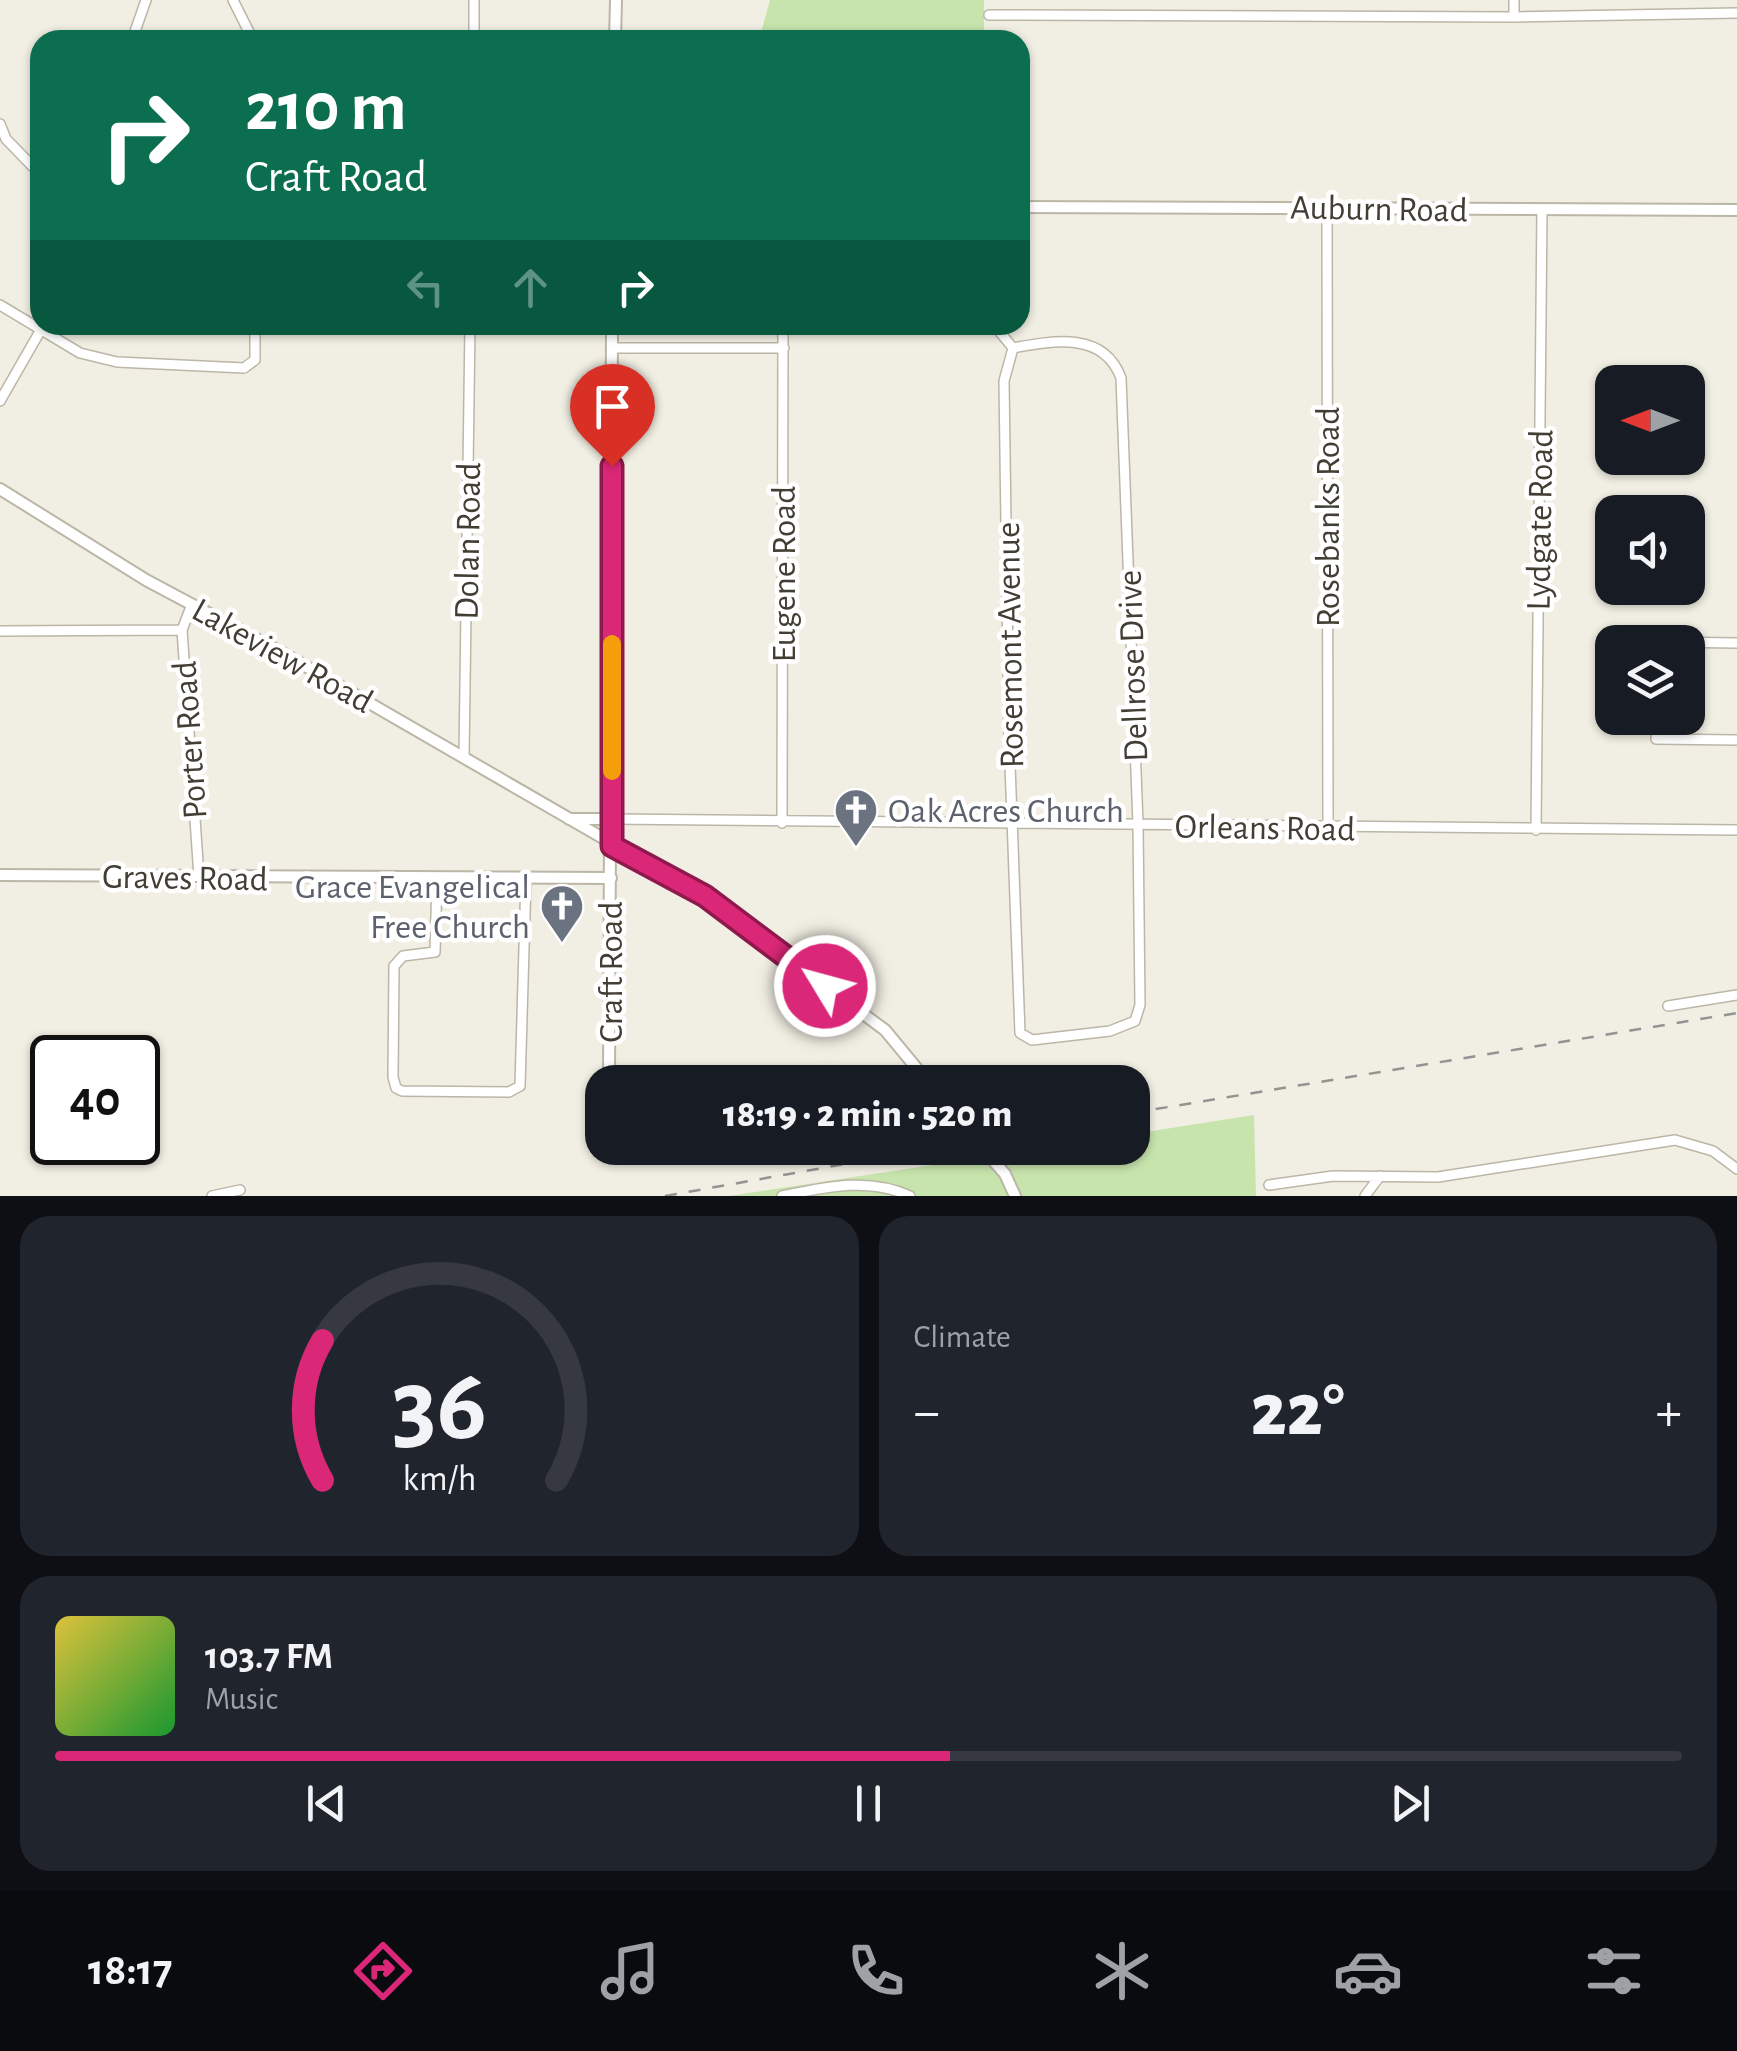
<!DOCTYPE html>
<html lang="en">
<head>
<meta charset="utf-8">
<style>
  body { margin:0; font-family:"Alegreya Sans",sans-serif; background:#20242c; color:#f1f3f6; height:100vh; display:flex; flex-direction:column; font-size:38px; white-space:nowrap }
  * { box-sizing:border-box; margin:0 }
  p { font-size:32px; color:#9ea1a6 }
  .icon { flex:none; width:55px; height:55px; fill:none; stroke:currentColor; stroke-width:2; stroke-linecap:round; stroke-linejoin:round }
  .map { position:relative; height:1196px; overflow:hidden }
  .details { display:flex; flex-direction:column; gap:20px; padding:20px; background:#0d0f14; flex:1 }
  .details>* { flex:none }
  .top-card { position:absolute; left:30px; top:30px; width:1000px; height:305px; border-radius:30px; box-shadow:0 2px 8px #0004; background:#0b6e4f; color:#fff; overflow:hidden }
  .needle { width:65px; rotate:270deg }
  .controls { position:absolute; left:1595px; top:365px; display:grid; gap:20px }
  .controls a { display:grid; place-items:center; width:110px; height:110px; border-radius:20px; background:#171b24; box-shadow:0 2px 8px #0004; font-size:50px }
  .speed { position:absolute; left:30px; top:1035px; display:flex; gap:20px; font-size:50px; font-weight:700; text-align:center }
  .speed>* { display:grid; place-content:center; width:130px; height:130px; border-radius:50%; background:#171b24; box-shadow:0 2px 8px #0004; line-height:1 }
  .speed .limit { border:5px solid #111; border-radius:15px; background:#fff; color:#111 }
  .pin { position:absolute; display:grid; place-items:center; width:85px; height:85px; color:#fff; margin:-102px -42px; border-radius:50% 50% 50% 0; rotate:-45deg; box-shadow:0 0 10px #0007 }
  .pin .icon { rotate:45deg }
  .me { position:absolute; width:110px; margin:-55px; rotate:307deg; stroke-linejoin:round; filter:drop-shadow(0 0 8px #0008) }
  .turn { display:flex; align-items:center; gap:35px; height:210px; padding:0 50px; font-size:45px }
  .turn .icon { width:130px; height:130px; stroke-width:2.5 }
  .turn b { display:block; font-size:70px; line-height:85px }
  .lanes { display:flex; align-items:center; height:95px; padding:0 50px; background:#0003; justify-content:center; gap:50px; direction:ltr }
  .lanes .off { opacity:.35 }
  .big { font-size:75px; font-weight:800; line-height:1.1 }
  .details .widget { flex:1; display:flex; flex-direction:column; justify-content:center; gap:15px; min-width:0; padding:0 35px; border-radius:30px; background:#20242c }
  .details .dial { align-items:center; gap:0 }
  .dial svg { height:260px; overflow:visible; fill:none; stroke:#363941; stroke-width:7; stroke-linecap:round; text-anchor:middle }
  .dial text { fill:#f1f3f6; stroke:none }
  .song { display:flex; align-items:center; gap:30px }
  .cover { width:120px; height:120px; border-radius:15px; background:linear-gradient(135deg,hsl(50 70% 55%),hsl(130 70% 35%)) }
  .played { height:10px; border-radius:5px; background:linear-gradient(90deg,#db2777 55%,#363941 55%) }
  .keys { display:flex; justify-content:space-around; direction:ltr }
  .heat { display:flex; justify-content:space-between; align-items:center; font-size:55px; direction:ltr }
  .details .tiles { flex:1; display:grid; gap:20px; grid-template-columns:1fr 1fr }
  .widget:last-child { grid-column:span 2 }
  .trip { position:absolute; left:585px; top:1065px; width:565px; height:100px; border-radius:30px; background:#171b24; box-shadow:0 2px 8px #0004; font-weight:800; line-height:100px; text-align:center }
  .tabs { display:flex; height:160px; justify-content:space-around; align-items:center; background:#090b0e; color:#9ea1a6 }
  .tabs .icon { width:70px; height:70px }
  .tabs .active { color:#db2777 }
  .tabs b { font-size:45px; color:#f1f3f6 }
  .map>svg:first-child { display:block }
  .green { fill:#c7e4ad }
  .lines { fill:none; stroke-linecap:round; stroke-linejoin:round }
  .minor-casing { stroke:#bcb6a7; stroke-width:12 }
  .tertiary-casing { stroke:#bcb6a7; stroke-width:14 }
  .minor { stroke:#fff; stroke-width:9 }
  .tertiary { stroke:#fff; stroke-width:10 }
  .rail { stroke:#939393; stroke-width:2.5; stroke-dasharray:12 12; stroke-linecap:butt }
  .route-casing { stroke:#8e194d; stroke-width:25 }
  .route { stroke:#db2777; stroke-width:18 }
  .slow { stroke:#f59e0b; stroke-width:18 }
  .labels { text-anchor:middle; stroke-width:9; stroke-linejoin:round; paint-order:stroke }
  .street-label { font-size:35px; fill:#423e34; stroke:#fff }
  .worship-label { font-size:35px; fill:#5b616d; stroke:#fff; text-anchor:start }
</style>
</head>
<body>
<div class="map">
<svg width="1737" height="1196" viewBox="0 0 1737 1196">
  <rect width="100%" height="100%" fill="#f1eee3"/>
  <path class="green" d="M770,0H984V40H759Z
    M1254,1115L1256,1196H729L1045,1148H1132L1133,1134Z"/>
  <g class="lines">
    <g class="minor-casing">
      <path id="minor" d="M233,0L253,40
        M989,15L1514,17L1737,13
        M1514,17V0
        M132,40L146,0
        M474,40V0
        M0,124L6,139L40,174
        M1327,206L1328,828
        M0,305L80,353L117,362L244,368L255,360V325
        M994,325L1013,348L1004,381L1009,738L1020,1033L1032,1040L1110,1031L1135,1021L1140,1005L1138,824L1121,378C1104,332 1056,340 1013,348
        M612,348H784
        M0,401L43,326
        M192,604L182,630L199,877
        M0,631L182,630
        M1666,642L1737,643
        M1657,718L1656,739L1737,740
        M464,756L470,325
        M612,819L1737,830
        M782,823L783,325
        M1536,830L1542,210
        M437,879L435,952L403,956L394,966L393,1077L396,1088L402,1091L509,1092L520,1086L526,879
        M1668,1006L1737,995
        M1269,1185L1333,1176L1438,1177L1675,1140L1713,1151L1737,1169
        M212,1196L240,1190
        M782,1196C826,1187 868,1177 910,1196
        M1365,1196L1380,1176"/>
    </g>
    <g class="tertiary-casing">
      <path id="tertiary" d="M615,40L616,0
        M1020,207L1737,210
        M0,489L146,580L281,652L705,897L885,1030L928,1082
        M569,819H612
        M0,875L611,878
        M609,1079L612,325
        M982,1148L1005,1174L1015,1196"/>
    </g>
    <use href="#minor" class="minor"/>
    <use href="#tertiary" class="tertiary"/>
    <path class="rail" d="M1132,1113L1737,1013
      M665,1196L935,1148"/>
  </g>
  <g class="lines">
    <g class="route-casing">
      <path id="route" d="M612,466V846L705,896L825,986"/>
    </g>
    <use href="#route" class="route"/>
    <path class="slow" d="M612,644V771"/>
  </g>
  <defs>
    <g id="church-pin" transform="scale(2.25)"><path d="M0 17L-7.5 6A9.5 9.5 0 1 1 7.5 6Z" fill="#6b7280" stroke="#fff"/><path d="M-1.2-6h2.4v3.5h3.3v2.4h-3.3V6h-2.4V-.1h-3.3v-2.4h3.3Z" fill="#fff"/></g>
  </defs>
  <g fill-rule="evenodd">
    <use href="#church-pin" x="856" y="810"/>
    <use href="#church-pin" x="562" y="906"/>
  </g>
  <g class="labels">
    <g class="street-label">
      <text transform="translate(1379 208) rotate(1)" y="12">Auburn Road</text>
      <text transform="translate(1327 517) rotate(-90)" y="12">Rosebanks Road</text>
      <text transform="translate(1539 520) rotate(-89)" y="12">Lydgate Road</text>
      <text transform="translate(467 541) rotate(-89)" y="12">Dolan Road</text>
      <text transform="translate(783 574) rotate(-90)" y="12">Eugene Road</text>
      <text transform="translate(1009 645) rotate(-91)" y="12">Rosemont Avenue</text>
      <text transform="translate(283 655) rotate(29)" y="12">Lakeview Road</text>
      <text transform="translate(1132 666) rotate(-92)" y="12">Dellrose Drive</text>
      <text transform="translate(189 740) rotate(-94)" y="12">Porter Road</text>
      <text transform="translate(1265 827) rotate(1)" y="12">Orleans Road</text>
      <text transform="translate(185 877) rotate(1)" y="12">Graves Road</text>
      <text transform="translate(610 972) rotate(-90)" y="12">Craft Road</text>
    </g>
    <g class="worship-label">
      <text x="888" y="822">Oak Acres Church</text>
      <text x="530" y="898" text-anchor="end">Grace Evangelical<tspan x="530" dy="40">Free Church</tspan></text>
    </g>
  </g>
</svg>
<div class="controls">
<a><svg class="needle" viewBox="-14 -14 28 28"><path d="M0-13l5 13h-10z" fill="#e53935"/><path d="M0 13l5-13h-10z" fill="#9ea1a6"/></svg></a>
<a><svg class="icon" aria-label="sound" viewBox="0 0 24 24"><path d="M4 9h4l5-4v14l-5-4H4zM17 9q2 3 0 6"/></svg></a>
<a><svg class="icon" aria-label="layers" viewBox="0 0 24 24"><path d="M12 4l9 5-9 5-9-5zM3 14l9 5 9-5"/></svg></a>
</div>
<div class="speed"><div class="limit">40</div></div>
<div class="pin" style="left:612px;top:466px;background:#d93025"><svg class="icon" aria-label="arrive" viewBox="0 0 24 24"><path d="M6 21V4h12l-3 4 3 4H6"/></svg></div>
<svg class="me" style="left:825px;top:986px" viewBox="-20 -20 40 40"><circle r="17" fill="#db2777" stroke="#fff" stroke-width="3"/><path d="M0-11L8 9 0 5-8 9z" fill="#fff"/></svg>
<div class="trip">18:19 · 2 min · 520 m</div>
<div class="top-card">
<div class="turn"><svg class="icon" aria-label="right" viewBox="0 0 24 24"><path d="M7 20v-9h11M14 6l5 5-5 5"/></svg><div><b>210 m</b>Craft Road</div></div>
<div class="lanes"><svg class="icon off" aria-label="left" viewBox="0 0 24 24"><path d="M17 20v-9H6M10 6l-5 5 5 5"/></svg><svg class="icon off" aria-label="ahead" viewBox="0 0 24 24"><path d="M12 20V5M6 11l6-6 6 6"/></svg><svg class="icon" aria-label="right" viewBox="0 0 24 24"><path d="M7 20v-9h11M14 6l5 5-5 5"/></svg></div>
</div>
</div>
<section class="details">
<div class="tiles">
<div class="widget dial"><svg viewBox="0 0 100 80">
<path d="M14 69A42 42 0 1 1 86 69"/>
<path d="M14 69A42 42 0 0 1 14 26" stroke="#db2777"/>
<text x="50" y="56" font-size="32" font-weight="700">36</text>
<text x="50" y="72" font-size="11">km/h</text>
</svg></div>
<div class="widget"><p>Climate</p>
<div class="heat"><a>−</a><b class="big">22°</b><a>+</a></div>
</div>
<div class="widget">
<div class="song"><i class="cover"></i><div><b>103.7 FM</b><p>Music</p></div></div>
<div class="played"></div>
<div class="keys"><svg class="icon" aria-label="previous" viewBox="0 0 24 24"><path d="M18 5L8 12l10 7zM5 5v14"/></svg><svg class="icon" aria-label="pause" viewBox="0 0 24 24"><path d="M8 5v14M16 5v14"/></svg><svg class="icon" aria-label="next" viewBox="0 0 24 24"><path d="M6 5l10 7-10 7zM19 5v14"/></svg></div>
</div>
</div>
</section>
<nav class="tabs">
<b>18:17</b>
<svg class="icon active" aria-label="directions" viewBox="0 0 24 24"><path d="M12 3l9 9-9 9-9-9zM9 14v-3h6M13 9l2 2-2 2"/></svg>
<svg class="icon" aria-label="music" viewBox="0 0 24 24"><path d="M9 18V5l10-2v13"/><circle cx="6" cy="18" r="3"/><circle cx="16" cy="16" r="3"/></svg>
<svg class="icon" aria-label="phone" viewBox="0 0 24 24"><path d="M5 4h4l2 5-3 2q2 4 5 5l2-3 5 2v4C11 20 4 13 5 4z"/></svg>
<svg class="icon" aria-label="climate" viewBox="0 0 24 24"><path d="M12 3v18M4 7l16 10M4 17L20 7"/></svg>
<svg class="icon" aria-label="car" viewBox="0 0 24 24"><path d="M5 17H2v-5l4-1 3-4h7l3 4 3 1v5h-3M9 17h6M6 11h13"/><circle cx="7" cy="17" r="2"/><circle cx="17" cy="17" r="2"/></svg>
<svg class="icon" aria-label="filters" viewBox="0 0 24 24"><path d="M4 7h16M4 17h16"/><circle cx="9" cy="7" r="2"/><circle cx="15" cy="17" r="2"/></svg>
</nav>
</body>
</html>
